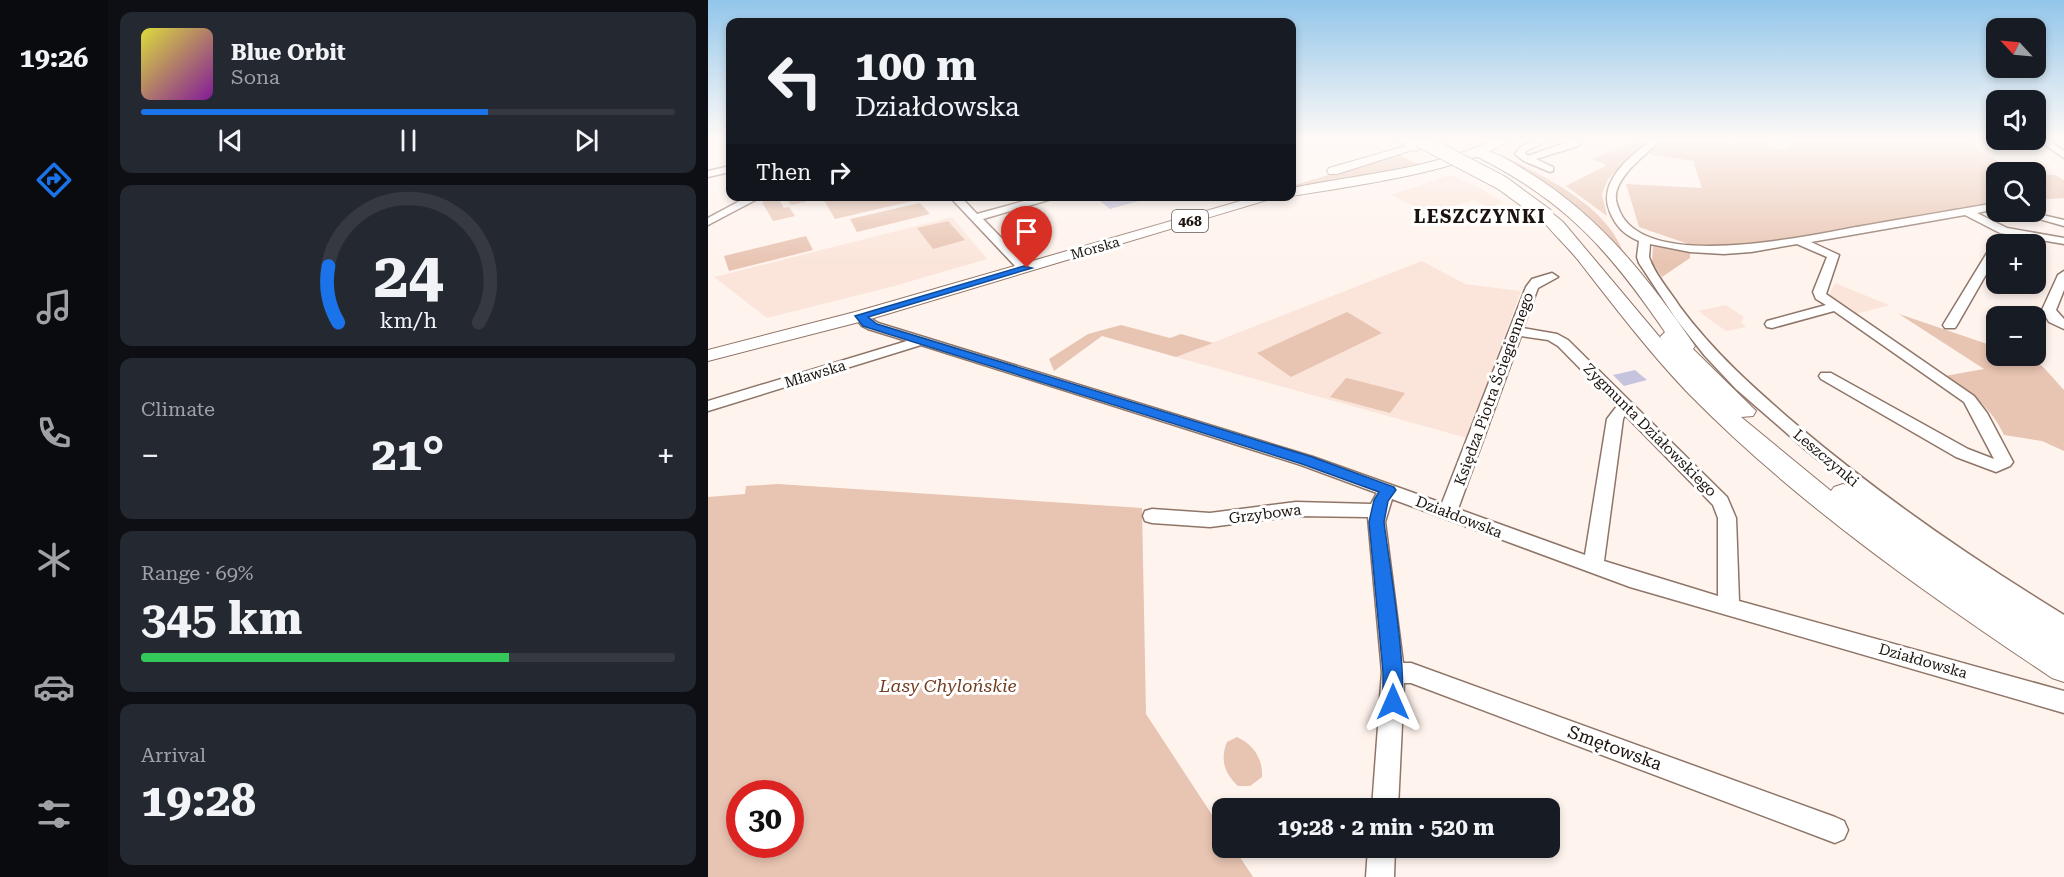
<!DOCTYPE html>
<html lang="en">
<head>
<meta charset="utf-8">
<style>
  body { margin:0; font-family:"Roboto Serif",serif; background:#242831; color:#f1f3f6; height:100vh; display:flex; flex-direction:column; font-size:22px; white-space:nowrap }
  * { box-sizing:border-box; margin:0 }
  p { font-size:20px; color:#9ea1a6 }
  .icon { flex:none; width:33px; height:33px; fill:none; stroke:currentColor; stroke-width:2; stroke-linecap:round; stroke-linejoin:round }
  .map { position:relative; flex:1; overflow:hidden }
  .drawer { display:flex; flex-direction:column; gap:12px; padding:12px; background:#0d0f14; width:600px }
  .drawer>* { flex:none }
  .top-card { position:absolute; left:18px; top:18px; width:570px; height:183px; border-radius:12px; box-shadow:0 3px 9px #0003; background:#171b24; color:#f1f3f6; overflow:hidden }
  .needle { width:39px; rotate:296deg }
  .controls { position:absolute; left:1278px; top:18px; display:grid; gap:12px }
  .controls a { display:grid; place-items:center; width:60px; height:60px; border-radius:12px; background:#171b24; box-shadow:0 3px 9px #0003; font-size:30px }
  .speed { position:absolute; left:18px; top:780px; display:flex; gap:12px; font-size:30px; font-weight:700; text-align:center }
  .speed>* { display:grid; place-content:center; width:78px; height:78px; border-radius:50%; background:#171b24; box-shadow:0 3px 9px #0003; line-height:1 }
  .speed .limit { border:9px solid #d22; background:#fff; color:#111 }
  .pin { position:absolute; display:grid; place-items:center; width:51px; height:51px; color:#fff; margin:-62px -26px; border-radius:50% 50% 50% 0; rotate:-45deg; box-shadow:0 0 6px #0007 }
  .pin .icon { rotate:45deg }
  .me { position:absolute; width:66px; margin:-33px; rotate:0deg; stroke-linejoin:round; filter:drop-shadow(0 0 4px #0008) }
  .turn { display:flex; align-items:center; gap:21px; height:126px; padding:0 30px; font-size:27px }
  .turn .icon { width:78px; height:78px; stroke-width:2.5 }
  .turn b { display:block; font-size:42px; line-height:51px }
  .then { display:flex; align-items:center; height:57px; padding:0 30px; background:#0003; gap:12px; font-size:22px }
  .big { font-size:45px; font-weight:700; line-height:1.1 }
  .drawer .tile { flex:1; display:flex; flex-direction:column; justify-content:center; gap:9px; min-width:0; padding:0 21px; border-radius:12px; background:#242831 }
  .drawer .dial { align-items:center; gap:0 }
  .dial svg { height:156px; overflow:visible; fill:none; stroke:#363941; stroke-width:7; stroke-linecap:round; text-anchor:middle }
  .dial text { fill:#f1f3f6; stroke:none }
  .song { display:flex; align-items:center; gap:18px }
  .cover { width:72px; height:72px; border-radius:9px; background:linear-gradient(135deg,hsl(60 70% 55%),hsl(290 70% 35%)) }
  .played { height:6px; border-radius:3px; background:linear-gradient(90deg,#1a73e8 65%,#363941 65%) }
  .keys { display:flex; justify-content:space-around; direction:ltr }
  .heat { display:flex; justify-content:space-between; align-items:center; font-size:33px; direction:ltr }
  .charge { height:9px; border-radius:4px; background:linear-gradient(90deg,#34c759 69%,#363941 0) }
  .trip { position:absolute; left:504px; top:798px; width:348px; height:60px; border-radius:12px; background:#171b24; box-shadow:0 3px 9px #0003; font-weight:700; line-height:60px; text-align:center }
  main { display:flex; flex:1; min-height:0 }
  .dock { display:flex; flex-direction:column; width:108px; justify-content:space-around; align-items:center; background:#090b0e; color:#9ea1a6 }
  .dock .icon { width:42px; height:42px }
  .dock .current { color:#1a73e8 }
  .dock b { font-size:27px; color:#f1f3f6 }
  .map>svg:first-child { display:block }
  .built { fill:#fbe5da }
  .green { fill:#e8c4b2; fill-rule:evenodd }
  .building { fill:#c6c3df }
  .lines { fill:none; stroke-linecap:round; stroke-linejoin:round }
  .minor-casing { stroke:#8f7568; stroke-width:3 }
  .major-casing { stroke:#8f7568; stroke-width:2 }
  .highway-casing { stroke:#8f7568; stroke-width:2 }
  .minor { fill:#fff; fill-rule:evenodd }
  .major { fill:#fff; fill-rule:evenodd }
  .highway { fill:#fff; fill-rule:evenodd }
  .highway-bridge-casing { stroke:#8f7568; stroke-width:16; stroke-linecap:butt }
  .highway-bridge { stroke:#fff; stroke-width:14 }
  .route { fill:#1a73e8; stroke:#114b97; stroke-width:1.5 }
  .labels { text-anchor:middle; stroke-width:6; stroke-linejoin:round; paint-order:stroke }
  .shield { fill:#fff; stroke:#605a56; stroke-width:1.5 }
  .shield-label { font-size:14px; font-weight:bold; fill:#1c130e }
  .far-street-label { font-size:14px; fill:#1c130e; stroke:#fff }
  .street-label { font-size:15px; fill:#1c130e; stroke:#fff }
  .far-district-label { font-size:18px; font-weight:bold; letter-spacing:1.5px; fill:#1c130e; stroke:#fff }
  .near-park-label { font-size:18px; font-style:italic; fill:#723f23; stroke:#fff }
  .near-street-label { font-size:18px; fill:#1c130e; stroke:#fff }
</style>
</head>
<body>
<main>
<nav class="dock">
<b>19:26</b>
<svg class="icon current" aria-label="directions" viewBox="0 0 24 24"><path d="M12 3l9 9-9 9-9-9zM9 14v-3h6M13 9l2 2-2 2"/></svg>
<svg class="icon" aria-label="music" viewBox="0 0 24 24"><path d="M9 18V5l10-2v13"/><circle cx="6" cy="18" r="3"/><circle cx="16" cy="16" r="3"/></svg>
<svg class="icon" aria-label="phone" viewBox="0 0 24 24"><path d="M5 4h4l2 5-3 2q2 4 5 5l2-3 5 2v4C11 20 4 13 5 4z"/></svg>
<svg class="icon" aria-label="climate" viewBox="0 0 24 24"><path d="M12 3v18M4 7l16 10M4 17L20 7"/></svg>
<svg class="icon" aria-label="car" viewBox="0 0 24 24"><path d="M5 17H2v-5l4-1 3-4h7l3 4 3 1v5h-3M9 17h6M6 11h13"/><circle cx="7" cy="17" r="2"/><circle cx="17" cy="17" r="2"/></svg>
<svg class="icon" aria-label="filters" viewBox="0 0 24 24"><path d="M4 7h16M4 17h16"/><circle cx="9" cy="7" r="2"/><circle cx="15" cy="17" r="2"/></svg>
</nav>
<section class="drawer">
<div class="tile">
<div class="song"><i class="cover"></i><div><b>Blue Orbit</b><p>Sona</p></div></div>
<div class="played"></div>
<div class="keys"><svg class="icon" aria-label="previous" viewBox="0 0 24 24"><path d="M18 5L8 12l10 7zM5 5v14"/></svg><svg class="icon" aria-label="pause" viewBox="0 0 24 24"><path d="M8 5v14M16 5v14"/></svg><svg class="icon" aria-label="next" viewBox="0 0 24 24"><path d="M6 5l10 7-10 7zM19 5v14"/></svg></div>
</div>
<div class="tile dial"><svg viewBox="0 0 100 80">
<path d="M14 69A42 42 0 1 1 86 69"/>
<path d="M14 69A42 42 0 0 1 9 40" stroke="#1a73e8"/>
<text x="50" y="56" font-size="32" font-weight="700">24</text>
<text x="50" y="72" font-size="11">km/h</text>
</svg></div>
<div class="tile"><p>Climate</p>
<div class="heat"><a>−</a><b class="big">21°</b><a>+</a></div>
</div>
<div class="tile"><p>Range · 69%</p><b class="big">345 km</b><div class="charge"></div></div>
<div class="tile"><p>Arrival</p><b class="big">19:28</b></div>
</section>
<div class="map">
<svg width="1356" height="877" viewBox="0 0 1356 877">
  <rect width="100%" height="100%" fill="#fff3ed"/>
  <path class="built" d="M742,175L774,189L794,202L782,208L765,200L751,205L714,210L683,195Z
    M244,217L279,259L190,285L59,318L6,277Z
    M714,261L757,284L813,291L759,438L468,357Z
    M1127,283L1181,305H1182L1148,314L1122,296V292Z
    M1018,305L1036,317L1033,322L1038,327L1018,331L990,311Z"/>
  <path class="green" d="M959,140H1012L1022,145L1048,140L1075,150L1088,142L1087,140H1260C1275,153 1290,161 1306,172H1288V202L1035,247L992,248L931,227L918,184L994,188L985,161L940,154Z
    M927,143L936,145L900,179L894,194L899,216L858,186L899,165L883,159Z
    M690,154L710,164L584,188V186Z
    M790,156H796C840,179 898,205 916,254C876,208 845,183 790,156Z
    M1328,174L1347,175L1356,180V198L1328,200Z
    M64,197H94L98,202L83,205L77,197L70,198L76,208L81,207L87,216L65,221L54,202L52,203Z
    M216,197L217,198L127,219L114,197Z
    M212,203L222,214L149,232L142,219Z
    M240,221L257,240L225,249L209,228Z
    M98,236L105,250L21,271L16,256Z
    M945,246L982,252V258L954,277L944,262Z
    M639,312L674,333L583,377L549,353Z
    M1191,314L1288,347V356C1332,356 1327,359 1356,390V451L1334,441L1296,435C1282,405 1263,394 1237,376L1276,369Z
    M413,325L462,338L473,334L505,343L468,357L394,336L346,371L341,359L380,334Z
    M638,378H639L697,393L682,413L622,397Z
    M70,484L434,508L438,714L514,830V848H526L545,877H0V497L37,494L38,486ZM32,794H82V844H32Z
    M529,737C546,745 555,759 554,777L542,786H530C516,773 512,759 519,742Z"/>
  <path class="building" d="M386,196H433L434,200L402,209Z
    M927,370L939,380L916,386L905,375Z"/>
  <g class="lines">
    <g class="minor-casing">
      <path id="minor" d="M829,140H841L818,151L817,153L820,156L865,140H874L870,146L828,159L845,167V171L842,172L816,161L807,154L812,147Z
        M943,140H953C938,155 919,167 910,187C906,196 908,203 912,212C940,273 1102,235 1154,226C1198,218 1243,211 1288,203V209L1269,213L1299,228L1356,238V244L1292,233L1257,215L1103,242L1131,255L1118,294L1266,396L1279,413L1305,462L1302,466L1288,472L1248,457L1113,379L1111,376L1113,373H1123L1260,449L1286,459L1256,402L1126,311L1064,328L1059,327L1057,324L1059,321L1118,305L1108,299L1105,292L1119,257L1089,244L1043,252L1016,254L982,252L942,244L941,257C947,275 962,291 972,307C1006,353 1047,389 1090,426C1173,496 1263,558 1356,615V635L1311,608L1238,559L1167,506L1098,450L1028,389L997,356L968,319L931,263L929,257L931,241C917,235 908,227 902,212C889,183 921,157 943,140Z
        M1330,140H1340L1356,151V158Z
        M22,166V172L0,177V171Z
        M41,196H55L0,225V218Z
        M241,196H252L269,214L335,196H354L275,219L315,260L317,263L311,267L307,266Z
        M1306,212H1322L1356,220V226Z
        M1288,245V257L1249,325L1247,328H1237L1235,325L1282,248Z
        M1356,271V290L1348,310L1356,319V329L1341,322L1334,310L1350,275Z
        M844,273L850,277L830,288L815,328L849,334L860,340L1019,497L1028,518L1031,601L1356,691V713L922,587L684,499L677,522L695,663H703L1127,817L1136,821L1140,830L1136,839L1127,843L703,683H696L690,808H664L674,672L660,517L588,516L502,527L444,523L437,521L435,516L437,511L444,509L502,513L588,502L663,504L669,493L593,465L213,345L0,411V401L199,341L160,329L154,326L146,316L153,312L170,323L605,457L734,503L818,287L824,279ZM813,336L840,340L850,346L909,406L899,419L877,555L750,509ZM917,415L1005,505L1010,518V596L896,561L915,419Z
        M660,848H687L686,877H658Z"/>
    </g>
    <g class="major-casing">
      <path id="major" d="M718,140H736L629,174H621L619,171L621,168Z
        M785,140H800C766,170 632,188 584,196V188C652,174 722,170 785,140Z
        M550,196H572L159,320L0,361V350L147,312Z"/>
    </g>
    <g class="highway-casing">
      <path id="highway" d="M688,140H705L714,147L708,151Z
        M771,148C788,152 806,163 820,172C891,215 941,279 987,346L985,349L1048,411L1045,416L1033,417L1123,491L1126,487L1135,484L1144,487L1292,588L1356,628V682L1344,678C1217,593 1088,503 980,393C940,351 906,306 870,260C858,245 843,232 831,216L839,211L844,213L855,222L954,340L952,337L957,332C901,250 857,200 766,155L764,152Z"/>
    </g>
    <use href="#minor" class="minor"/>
    <use href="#major" class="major"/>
    <use href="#highway" class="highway"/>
    <g class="highway-bridge-casing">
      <path id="highway-bridge" d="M712,140L794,183L839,216"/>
    </g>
    <use href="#highway-bridge" class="highway-bridge"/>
  </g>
  <linearGradient id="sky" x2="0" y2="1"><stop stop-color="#92c6ea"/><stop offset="0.53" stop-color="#fffaf7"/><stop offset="1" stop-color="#fffaf7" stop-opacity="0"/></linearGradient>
  <rect width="1356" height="263" fill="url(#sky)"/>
  <path class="route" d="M316,266L324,268L160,317L169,324L604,457L686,487L688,490L680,501L676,522C680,555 702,685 692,708L685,711L678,708L675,702V672L661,522L666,500L671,492L594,464L161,328L155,326L147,316Z"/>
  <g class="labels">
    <rect class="shield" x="464" y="210" width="36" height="22" rx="4.5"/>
    <g class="shield-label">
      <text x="482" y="226">468</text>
    </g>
    <g class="far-street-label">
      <text transform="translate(387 248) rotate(-16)" y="5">Morska</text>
    </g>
    <g class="street-label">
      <text transform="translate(107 374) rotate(-17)" y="5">Mławska</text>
      <text transform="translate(786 389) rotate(-70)" y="5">Księdza Piotra Ściegiennego</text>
      <text transform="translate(942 430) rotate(45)" y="5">Zygmunta Działowskiego</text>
      <text transform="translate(1118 458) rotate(40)" y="5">Leszczynki</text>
      <text transform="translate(557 514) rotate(-7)" y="5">Grzybowa</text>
      <text transform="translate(751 517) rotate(21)" y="5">Działdowska</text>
      <text transform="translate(1215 661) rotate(16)" y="5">Działdowska</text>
    </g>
    <g class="far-district-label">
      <text x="772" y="223">LESZCZYNKI</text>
    </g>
    <g class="near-park-label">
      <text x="240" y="692">Lasy Chylońskie</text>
    </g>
    <g class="near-street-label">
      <text transform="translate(907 748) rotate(20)" y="6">Smętowska</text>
    </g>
  </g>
</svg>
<div class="controls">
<a><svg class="needle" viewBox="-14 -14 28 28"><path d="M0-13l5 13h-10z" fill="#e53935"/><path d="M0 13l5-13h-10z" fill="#9ea1a6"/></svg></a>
<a><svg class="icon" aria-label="sound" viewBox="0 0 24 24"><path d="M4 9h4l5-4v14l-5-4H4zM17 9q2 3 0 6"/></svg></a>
<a><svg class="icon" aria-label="search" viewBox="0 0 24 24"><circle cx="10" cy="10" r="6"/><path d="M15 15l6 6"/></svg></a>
<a>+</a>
<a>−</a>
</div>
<div class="speed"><div class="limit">30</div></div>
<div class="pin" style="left:319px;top:268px;background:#d93025"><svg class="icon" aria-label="arrive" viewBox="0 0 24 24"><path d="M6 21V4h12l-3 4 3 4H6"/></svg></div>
<svg class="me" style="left:685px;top:702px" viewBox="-20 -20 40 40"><path d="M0-17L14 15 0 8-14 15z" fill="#1a73e8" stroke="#fff" stroke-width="4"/></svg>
<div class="trip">19:28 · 2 min · 520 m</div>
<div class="top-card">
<div class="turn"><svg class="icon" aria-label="left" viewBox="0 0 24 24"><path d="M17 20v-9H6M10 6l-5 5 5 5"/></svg><div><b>100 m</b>Działdowska</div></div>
<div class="then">Then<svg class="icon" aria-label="right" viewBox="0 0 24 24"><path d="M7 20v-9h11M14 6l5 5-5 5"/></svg></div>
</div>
</div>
</main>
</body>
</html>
